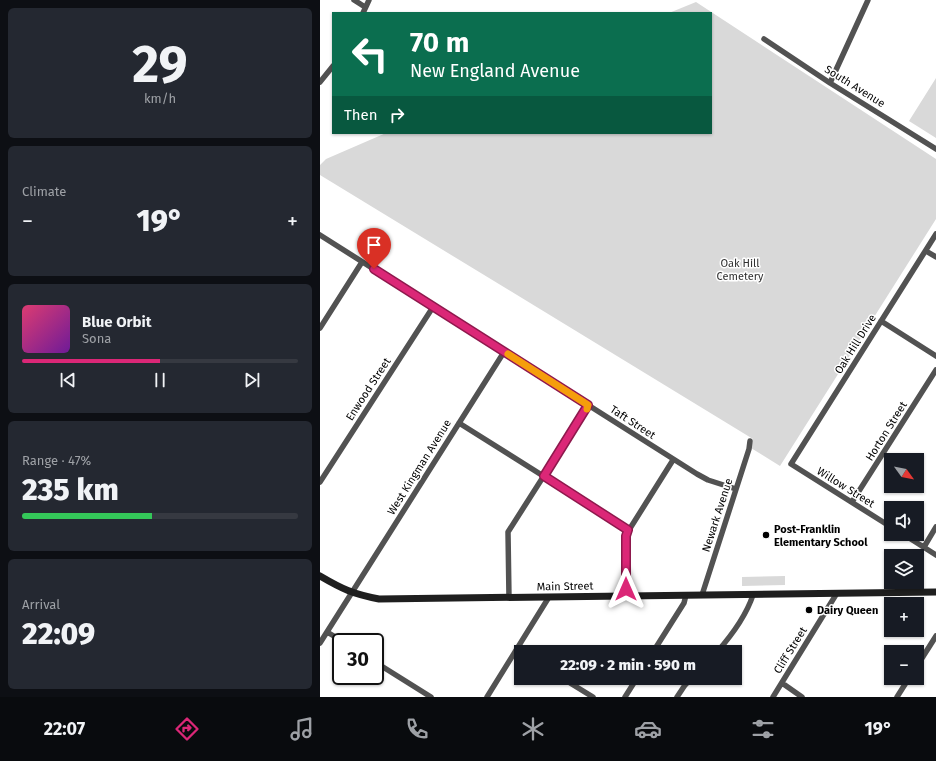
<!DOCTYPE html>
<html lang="en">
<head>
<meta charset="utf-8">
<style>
  body { margin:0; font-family:"Fira Sans",sans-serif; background:#242831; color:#f1f3f6; height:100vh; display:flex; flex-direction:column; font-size:15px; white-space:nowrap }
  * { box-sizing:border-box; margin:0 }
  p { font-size:13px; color:#9ea1a6 }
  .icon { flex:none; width:22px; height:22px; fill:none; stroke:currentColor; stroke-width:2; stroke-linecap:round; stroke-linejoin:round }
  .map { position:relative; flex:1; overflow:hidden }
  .details { display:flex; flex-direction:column; gap:8px; padding:8px; background:#0d0f14; width:320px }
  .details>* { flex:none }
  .top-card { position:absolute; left:12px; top:12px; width:380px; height:122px; border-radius:0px; box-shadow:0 1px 3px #0004; background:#0b6e4f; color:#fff; overflow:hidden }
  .needle { width:26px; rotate:123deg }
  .buttons { position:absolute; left:564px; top:453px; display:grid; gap:8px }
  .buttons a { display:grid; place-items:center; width:40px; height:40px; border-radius:0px; background:#171b24; box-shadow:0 1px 3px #0004; font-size:20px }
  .speed { position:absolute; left:12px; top:633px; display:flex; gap:8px; font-size:20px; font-weight:700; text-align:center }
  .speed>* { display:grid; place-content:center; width:52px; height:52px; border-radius:50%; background:#171b24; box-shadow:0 1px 3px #0004; line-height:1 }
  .speed .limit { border:2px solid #111; border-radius:6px; background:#fff; color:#111 }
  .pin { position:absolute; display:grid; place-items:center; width:34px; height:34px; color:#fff; margin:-41px -17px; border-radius:50% 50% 50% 0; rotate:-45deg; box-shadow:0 0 4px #0007 }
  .pin .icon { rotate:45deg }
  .me { position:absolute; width:44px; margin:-22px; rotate:0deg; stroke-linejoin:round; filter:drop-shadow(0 0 3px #0008) }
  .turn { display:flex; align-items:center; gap:14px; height:84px; padding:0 12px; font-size:18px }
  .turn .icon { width:52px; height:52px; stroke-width:2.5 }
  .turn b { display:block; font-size:28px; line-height:34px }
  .then { display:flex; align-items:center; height:38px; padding:0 12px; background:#0003; gap:8px; font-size:15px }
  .big { font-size:30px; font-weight:800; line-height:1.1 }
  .details .card { flex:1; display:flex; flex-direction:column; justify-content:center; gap:6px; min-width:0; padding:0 14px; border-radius:6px; background:#242831 }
  .details .dial { align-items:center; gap:0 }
  .dial b { font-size:52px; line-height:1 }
  .song { display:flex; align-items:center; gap:12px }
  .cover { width:48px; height:48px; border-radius:6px; background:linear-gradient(135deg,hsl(340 70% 55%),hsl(280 70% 35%)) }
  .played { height:4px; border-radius:2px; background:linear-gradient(90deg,#db2777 50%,#363941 50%) }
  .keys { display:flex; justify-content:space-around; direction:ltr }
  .heat { display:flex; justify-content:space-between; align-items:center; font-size:22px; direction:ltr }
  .charge { height:6px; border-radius:3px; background:linear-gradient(90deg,#34c759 47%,#363941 0) }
  .trip { position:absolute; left:194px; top:645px; width:228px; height:40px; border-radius:0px; background:#171b24; box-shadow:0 1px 3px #0004; font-weight:800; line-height:40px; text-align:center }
  .dock { display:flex; height:64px; justify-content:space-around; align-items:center; background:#090b0e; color:#9ea1a6 }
  .dock .icon { width:28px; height:28px }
  .dock .current { color:#db2777 }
  .dock b { font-size:18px; color:#f1f3f6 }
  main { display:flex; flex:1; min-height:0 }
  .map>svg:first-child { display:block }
  .green { fill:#d9d9d9 }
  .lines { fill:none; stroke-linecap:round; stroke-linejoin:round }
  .street { stroke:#525252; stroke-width:5.5 }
  .secondary { stroke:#1f1f1f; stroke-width:7 }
  .route-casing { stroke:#8e194d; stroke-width:10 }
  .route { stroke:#db2777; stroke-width:7 }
  .slow { stroke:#f59e0b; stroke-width:7 }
  .poi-dot { fill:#000; stroke:#fff; stroke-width:1.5 }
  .labels { text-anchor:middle; stroke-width:3; stroke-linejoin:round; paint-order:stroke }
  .street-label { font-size:11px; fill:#000; stroke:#fff }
  .park-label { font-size:11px; fill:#303030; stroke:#fff }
  .poi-label { font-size:11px; font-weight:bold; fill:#000; stroke:#fff; text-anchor:start }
</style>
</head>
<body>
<main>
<section class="details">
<div class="card dial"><b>29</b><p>km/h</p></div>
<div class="card"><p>Climate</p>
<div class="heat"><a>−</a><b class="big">19°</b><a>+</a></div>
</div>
<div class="card">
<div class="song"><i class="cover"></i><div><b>Blue Orbit</b><p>Sona</p></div></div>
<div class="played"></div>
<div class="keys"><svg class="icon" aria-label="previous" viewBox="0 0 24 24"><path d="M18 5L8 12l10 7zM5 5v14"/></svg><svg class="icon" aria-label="pause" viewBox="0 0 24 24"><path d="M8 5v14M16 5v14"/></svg><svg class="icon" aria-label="next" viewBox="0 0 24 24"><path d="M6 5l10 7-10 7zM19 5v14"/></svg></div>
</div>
<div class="card"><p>Range · 47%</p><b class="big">235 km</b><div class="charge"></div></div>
<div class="card"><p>Arrival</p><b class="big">22:09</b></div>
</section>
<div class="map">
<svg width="616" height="697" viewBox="0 0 616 697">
  <rect width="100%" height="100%" fill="#fff"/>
  <path class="green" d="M376,2L616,159V219L460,466L431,448L433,439L0,175V165L6,159L66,133H391V13H349Z
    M616,78V138L589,121Z
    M465,576V585L422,586V577Z"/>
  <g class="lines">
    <path class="street" d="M34,0L45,7
      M43,13L49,0
      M444,39L510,83L616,149
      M0,82L13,66
      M510,83L548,0
      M0,235L377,474L388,480L416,489
      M606,251L616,257
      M561,321L616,356
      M0,328L42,262
      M139,423L309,530
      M0,482L113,307
      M532,502L616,370
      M571,527L471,464L616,234
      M583,534L616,555
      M604,547L616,527
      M305,595L306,589V536L309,530L353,460
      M382,595L429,449L430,441
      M189,598L188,532L269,405
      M7,632L24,642
      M0,643L184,352
      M333,652L364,603L366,595
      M397,652C412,635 426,616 433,595
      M55,662L111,697
      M597,666L616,636
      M242,678L273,697
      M462,683L482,697
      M167,697L229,597
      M305,697L317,678
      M357,697L365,685L372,678
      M453,697L517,593
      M577,697L589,678"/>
    <path class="secondary" d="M0,576C22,589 33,594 59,599L616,592"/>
  </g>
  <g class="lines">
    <g class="route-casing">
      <path id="route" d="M54,269L268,405L224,476L308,530L306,536V589"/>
    </g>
    <use href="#route" class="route"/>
    <path class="slow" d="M188,354L268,405L267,409"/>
  </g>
  <g class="poi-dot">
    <circle cx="446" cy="535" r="4"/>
    <circle cx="489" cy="610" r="4"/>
  </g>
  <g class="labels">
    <g class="street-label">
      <text transform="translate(535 86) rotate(32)" y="4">South Avenue</text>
      <text transform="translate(535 344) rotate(-58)" y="4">Oak Hill Drive</text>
      <text transform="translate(48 389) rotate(-57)" y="4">Enwood Street</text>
      <text transform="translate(313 422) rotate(33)" y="4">Taft Street</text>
      <text transform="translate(566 431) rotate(-58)" y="4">Horton Street</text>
      <text transform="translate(99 467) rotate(-58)" y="4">West Kingman Avenue</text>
      <text transform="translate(526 487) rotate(32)" y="4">Willow Street</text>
      <text transform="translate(397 515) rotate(-72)" y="4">Newark Avenue</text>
      <text transform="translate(245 586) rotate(-1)" y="4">Main Street</text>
      <text transform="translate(470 650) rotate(-58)" y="4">Cliff Street</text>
    </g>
    <g class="park-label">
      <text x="420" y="267">Oak Hill<tspan x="420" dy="13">Cemetery</tspan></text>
    </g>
    <g class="poi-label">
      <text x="454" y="533">Post-Franklin<tspan x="454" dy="13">Elementary School</tspan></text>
      <text x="497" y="614">Dairy Queen</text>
    </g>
  </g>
</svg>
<div class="buttons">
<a><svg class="needle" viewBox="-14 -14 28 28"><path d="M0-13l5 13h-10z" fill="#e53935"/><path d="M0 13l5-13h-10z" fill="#9ea1a6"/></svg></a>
<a><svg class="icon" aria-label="sound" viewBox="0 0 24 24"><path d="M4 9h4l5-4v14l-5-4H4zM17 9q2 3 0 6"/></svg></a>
<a><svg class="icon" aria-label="layers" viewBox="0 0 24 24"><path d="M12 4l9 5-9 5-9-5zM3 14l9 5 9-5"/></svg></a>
<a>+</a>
<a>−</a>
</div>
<div class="speed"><div class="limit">30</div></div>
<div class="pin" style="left:54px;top:269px;background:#d93025"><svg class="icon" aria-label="arrive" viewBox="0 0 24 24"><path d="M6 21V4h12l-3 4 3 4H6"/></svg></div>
<svg class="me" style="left:306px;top:589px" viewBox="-20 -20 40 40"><path d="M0-17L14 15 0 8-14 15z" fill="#db2777" stroke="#fff" stroke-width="4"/></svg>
<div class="trip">22:09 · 2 min · 590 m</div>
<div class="top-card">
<div class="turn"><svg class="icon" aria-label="left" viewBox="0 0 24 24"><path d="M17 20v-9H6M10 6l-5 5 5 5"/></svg><div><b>70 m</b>New England Avenue</div></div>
<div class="then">Then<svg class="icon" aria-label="right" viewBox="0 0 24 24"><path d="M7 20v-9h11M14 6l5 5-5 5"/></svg></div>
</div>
</div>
</main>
<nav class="dock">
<b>22:07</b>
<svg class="icon current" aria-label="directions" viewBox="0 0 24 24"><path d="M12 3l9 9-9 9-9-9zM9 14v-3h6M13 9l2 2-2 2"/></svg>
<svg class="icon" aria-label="music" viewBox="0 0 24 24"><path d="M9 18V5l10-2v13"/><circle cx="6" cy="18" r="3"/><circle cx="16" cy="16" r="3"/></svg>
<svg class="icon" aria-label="phone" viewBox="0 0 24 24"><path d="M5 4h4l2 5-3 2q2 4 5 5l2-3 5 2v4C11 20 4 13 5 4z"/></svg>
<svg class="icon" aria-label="climate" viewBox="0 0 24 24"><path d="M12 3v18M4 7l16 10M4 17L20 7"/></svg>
<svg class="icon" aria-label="car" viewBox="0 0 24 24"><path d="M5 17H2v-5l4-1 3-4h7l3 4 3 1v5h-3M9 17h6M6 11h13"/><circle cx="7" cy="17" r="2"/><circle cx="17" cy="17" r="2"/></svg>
<svg class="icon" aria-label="filters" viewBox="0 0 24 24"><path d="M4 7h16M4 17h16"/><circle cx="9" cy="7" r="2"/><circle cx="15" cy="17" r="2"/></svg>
<b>19°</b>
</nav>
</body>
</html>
